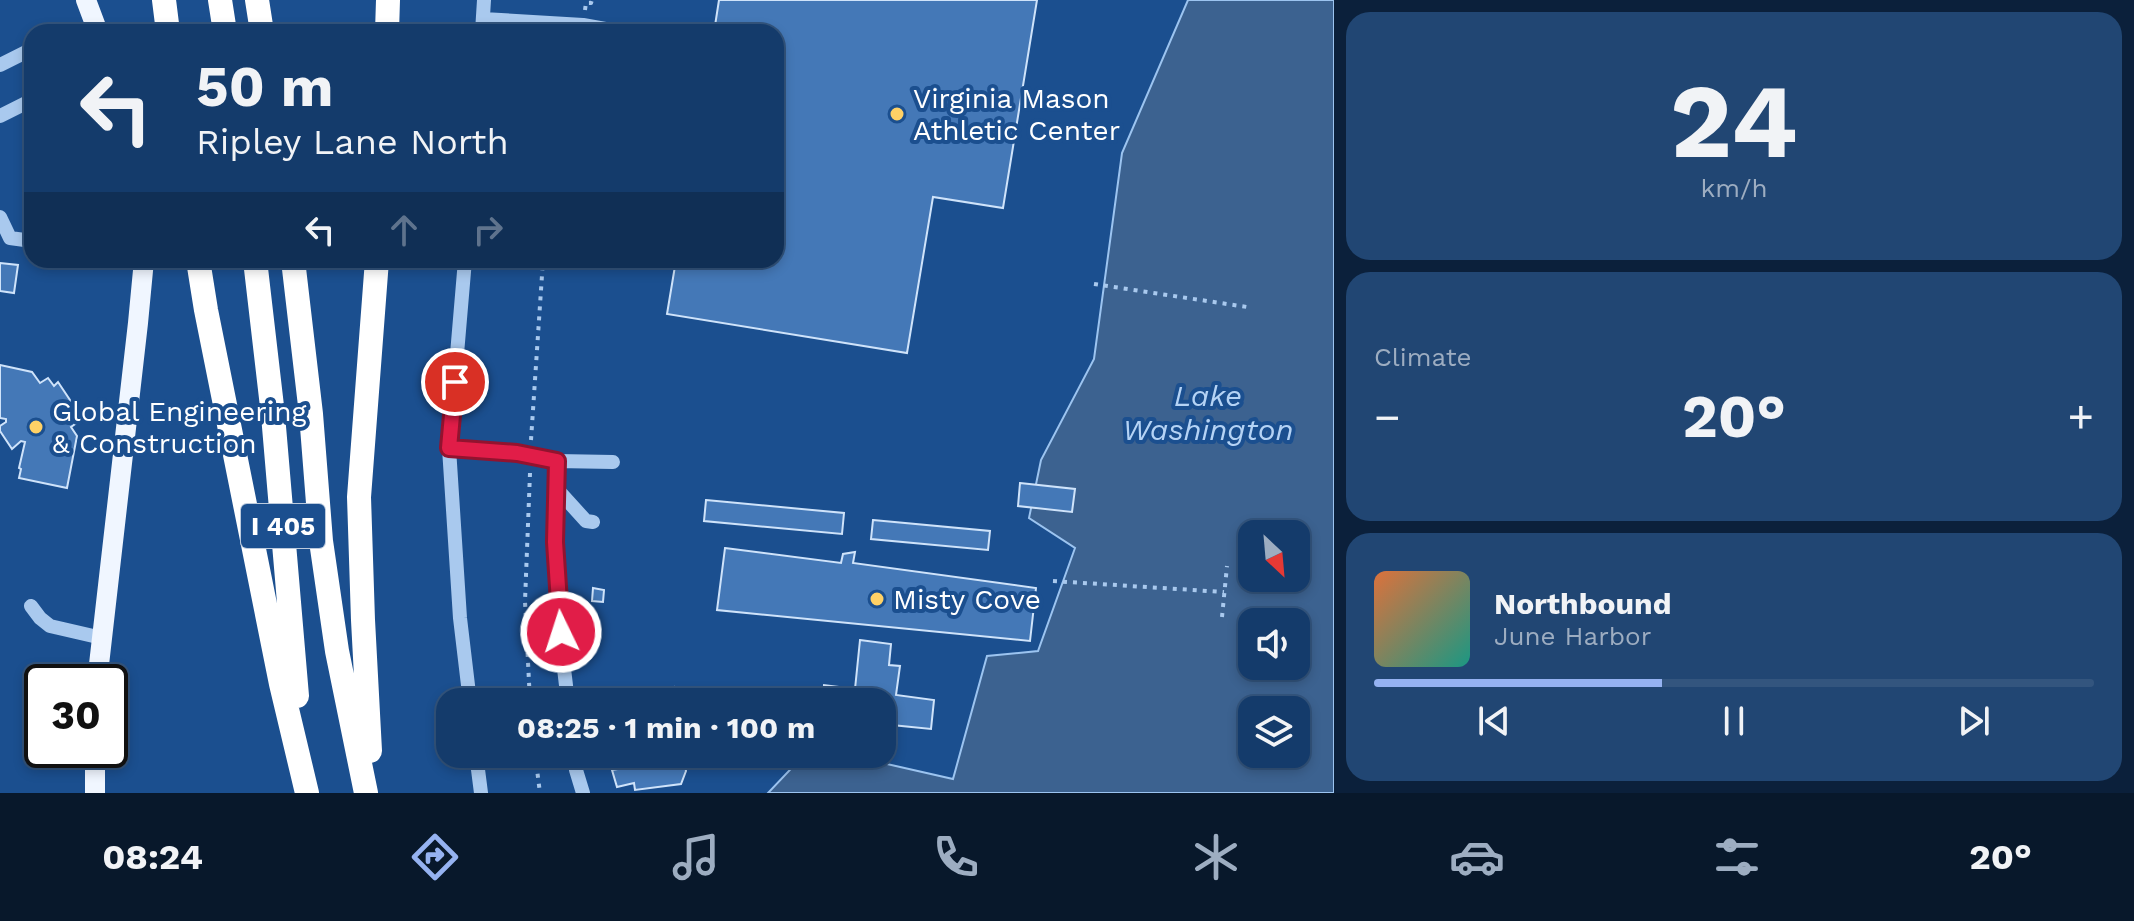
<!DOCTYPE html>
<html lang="en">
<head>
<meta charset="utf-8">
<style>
  body { margin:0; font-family:"Work Sans",sans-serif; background:#214673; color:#f1f3f6; height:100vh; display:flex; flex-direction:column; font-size:30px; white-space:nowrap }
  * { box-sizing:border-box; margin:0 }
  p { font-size:26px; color:#9dadc1 }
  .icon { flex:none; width:44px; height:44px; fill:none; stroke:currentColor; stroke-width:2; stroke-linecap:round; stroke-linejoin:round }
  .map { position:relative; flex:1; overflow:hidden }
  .panel { display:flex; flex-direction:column; gap:12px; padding:12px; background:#0b203b; width:800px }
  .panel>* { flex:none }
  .banner { position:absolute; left:24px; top:24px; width:760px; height:244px; border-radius:24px; box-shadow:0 4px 12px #0003,0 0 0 2px #33557e; background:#143b6b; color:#f1f3f6; overflow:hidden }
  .needle { width:52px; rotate:154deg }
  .tools { position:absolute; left:1238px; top:520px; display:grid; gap:16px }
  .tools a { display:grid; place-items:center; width:72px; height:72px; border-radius:16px; background:#143b6b; box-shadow:0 4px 12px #0003,0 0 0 2px #33557e; font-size:40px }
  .speed { position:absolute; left:24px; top:664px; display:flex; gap:16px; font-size:40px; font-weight:700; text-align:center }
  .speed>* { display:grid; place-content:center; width:104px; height:104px; border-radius:50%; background:#143b6b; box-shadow:0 4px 12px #0003,0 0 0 2px #33557e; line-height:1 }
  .speed .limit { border:4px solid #111; border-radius:12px; background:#fff; color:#111 }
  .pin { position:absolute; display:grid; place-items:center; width:68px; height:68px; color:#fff; margin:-34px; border:4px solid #fff; border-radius:50%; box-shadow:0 2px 8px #0007 }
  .me { position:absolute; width:88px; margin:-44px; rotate:356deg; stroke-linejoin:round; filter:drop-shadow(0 0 6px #0008) }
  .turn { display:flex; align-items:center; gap:28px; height:168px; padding:0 40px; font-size:36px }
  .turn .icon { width:104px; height:104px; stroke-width:2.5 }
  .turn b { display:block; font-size:56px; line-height:68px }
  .lanes { display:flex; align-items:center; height:76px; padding:0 40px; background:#0003; justify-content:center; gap:40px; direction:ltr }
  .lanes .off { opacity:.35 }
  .big { font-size:60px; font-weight:700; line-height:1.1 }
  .panel .widget { flex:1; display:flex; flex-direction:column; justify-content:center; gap:12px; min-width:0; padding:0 28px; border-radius:24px; background:#214673 }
  .panel .dial { align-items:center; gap:0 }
  .dial b { font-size:104px; line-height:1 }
  .song { display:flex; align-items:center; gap:24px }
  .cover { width:96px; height:96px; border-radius:12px; background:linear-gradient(135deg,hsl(20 70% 55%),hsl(170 70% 35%)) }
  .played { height:8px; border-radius:4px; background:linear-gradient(90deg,#95b2f1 40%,#33557e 40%) }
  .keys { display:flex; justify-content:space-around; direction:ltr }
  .heat { display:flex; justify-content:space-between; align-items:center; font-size:44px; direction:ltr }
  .trip { position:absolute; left:436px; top:688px; width:460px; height:80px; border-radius:24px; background:#143b6b; box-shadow:0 4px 12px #0003,0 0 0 2px #33557e; font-weight:700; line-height:80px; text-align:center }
  .menu { display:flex; height:128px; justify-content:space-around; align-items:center; background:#08182b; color:#9dadc1 }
  .menu .icon { width:56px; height:56px }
  .menu .current { color:#95b2f1 }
  .menu b { font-size:36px; color:#f1f3f6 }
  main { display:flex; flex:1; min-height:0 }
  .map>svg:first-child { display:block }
  .water { fill:#3c6290; stroke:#9cc4f0; stroke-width:2; fill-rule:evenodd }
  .building { fill:#4478b7; stroke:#cfe3fa; stroke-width:2 }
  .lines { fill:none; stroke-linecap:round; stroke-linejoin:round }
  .path { stroke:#a9c9ee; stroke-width:4; stroke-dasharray:4 6; stroke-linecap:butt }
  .minor { stroke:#a9c9ee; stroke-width:14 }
  .major { stroke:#f0f6ff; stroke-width:20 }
  .highway { stroke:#fff; stroke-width:24 }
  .route-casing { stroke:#92132f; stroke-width:20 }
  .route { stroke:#e11d48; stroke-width:14 }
  .poi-dot { fill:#ffd166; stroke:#1b4f8f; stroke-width:3 }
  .labels { text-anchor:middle; stroke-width:8; stroke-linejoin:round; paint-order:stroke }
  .shield { fill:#1b4f8f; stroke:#bbcadd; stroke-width:2 }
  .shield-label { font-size:26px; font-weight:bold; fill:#fff }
  .poi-label { font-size:28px; fill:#fff; stroke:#1b4f8f; text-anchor:start }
  .water-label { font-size:30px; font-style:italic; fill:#b5d3f5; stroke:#1b4f8f }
</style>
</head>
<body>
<main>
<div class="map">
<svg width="1334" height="793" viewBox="0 0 1334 793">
  <rect width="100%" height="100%" fill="#1b4f8f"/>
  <path class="water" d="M1188,0H1334V793H768L805,754H843L953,779L987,656L1038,651L1075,548L1029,518L1041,460L1094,359L1122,153ZM1252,534H1296V578H1252ZM1252,622H1296V666H1252ZM1252,710H1296V754H1252Z"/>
  <path class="building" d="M719,0H1037L1003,208L933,197L907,353L667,314L676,260H776V32H714Z
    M0,263L18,265L14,293L0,291Z
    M0,365L32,372L40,383L48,378L54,386L58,382L76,409L71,412L78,422L71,427L77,436L67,488L19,478L21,469L19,468L25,442L21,441L12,449L0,431V426L6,422V419L0,418Z
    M1020,483L1075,489L1072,512L1018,506Z
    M706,500L844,513L842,534L704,521Z
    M873,520L990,531L988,550L871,539Z
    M725,548L841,563L843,554L855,552L853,563L1036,588L1030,641L717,610Z
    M593,588L604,590L603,602L592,601Z
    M860,640L891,644L889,665L900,666L896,695L934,700L931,729L882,724V702H822L824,685L855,689Z
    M675,687L711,702H669Z
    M620,754H677L678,758L684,760L686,771L681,784L635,790L634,783L617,787L612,770L624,768Z"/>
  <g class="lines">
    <path class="path" d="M585,10L586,3H591L592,0
      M1094,284L1247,307
      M531,440L543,260
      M530,473L525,601L530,702
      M1053,581L1224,592
      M1222,617L1227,566
      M535,754L540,793"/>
    <path class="minor" d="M483,19L583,25L622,32
      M482,32L484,0
      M0,65L32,49
      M0,116L32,100
      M0,217L10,238L32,241
      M465,260L449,448L460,618L470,702
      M449,448L517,453L557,461L555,542L562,652L568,702
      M557,461L613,462
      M556,488L586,521L593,522
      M31,606L40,618L50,626L102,638
      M476,754L481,793
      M574,754L576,770L583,793"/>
    <path class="major" d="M86,0L98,32
      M97,682L138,323L144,260
      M95,750V793"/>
    <path class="highway" d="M164,0L168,32
      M220,0L225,32
      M257,0L262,32
      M387,32L388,0
      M198,260L206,310L281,684L307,793
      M255,260L273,415L297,696
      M293,260L311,414L321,541L337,651L366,793
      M370,751L363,620L359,497L377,260"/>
  </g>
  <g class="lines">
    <g class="route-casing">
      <path id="route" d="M455,382L449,448L517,453L557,461L555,542L561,632"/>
    </g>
    <use href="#route" class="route"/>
  </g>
  <g class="poi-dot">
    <circle cx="897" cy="114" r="8"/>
    <circle cx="36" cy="427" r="8"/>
    <circle cx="877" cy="599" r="8"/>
  </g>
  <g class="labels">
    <rect class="shield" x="241" y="504" width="84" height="44" rx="6"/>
    <g class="shield-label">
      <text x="283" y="535">I 405</text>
    </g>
    <g class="poi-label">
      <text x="913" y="108">Virginia Mason<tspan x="913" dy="32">Athletic Center</tspan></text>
      <text x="52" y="421">Global Engineering<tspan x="52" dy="32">&amp; Construction</tspan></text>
      <text x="893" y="609">Misty Cove</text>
    </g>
    <g class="water-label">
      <text x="1208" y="406">Lake<tspan x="1208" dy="34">Washington</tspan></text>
    </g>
  </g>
</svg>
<div class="tools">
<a><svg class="needle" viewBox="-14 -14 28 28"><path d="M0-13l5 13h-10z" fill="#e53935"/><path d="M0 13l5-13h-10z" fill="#9dadc1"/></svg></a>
<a><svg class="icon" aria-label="sound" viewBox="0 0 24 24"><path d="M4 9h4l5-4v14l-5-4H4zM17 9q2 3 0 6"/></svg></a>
<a><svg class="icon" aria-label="layers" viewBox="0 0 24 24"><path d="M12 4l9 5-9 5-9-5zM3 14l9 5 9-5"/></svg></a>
</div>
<div class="speed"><div class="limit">30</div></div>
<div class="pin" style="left:455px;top:382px;background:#d93025"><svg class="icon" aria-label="arrive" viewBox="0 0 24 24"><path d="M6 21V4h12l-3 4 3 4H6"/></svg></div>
<svg class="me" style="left:561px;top:632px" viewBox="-20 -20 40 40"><circle r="17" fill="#e11d48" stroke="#fff" stroke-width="3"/><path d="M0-11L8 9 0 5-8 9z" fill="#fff"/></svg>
<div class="trip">08:25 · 1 min · 100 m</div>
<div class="banner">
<div class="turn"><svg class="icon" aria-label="left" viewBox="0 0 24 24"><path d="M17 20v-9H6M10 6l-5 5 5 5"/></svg><div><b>50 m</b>Ripley Lane North</div></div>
<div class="lanes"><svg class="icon" aria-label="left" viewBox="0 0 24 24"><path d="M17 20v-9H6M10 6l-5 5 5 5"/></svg><svg class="icon off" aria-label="ahead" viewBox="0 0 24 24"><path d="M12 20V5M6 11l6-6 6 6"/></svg><svg class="icon off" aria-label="right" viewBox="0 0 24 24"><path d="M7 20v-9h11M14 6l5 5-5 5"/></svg></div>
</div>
</div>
<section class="panel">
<div class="widget dial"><b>24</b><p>km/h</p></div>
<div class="widget"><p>Climate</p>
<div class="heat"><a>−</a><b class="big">20°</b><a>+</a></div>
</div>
<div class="widget">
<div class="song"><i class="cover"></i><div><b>Northbound</b><p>June Harbor</p></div></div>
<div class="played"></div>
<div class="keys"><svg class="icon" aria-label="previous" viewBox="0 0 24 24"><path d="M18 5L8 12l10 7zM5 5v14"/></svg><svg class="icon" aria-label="pause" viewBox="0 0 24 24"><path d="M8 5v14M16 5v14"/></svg><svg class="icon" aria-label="next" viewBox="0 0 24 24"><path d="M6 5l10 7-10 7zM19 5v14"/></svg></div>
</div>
</section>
</main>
<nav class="menu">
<b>08:24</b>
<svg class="icon current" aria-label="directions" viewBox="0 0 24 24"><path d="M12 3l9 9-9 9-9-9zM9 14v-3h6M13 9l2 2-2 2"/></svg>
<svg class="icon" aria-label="music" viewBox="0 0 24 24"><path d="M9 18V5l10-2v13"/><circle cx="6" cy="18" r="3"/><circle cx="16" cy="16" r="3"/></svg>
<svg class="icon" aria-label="phone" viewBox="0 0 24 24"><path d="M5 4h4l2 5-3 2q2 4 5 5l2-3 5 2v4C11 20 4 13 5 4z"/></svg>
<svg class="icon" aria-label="climate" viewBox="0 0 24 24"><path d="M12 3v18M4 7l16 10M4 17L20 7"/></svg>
<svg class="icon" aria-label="car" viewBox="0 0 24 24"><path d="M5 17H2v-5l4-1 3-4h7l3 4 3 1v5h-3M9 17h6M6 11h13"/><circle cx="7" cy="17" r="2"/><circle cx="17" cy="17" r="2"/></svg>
<svg class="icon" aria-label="filters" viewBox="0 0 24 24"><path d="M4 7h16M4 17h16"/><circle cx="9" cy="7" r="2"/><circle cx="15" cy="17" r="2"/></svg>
<b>20°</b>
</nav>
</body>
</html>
